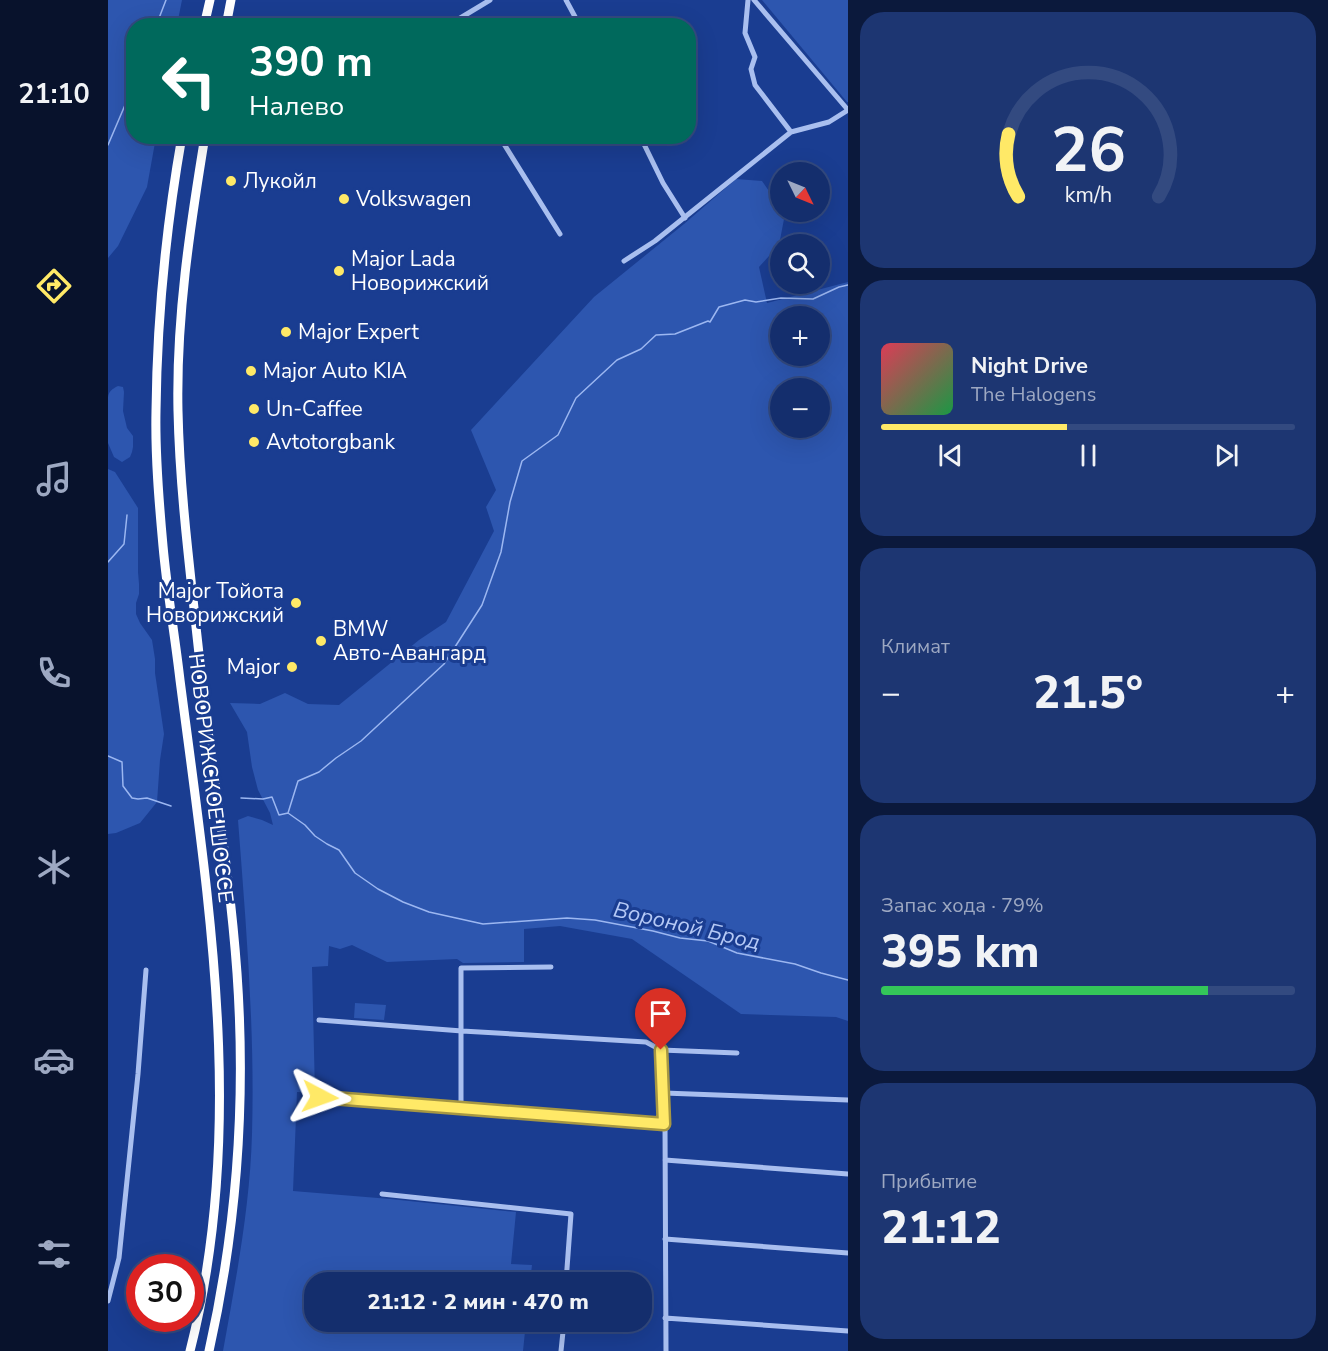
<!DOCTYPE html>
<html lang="ru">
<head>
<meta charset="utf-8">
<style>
  body { margin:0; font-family:"Nunito Sans",sans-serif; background:#1d3672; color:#f1f3f6; height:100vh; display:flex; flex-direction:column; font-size:22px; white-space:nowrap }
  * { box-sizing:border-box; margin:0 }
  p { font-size:20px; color:#9da8c2 }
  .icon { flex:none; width:33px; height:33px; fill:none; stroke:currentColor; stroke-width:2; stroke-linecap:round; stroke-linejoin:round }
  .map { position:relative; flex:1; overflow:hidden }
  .sheet { display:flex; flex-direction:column; gap:12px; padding:12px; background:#0b193c; width:480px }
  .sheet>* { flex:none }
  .top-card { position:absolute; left:18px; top:18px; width:570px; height:126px; border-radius:24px; box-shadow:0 6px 24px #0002,0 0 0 2px #334a80; background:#00695c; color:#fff; overflow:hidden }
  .needle { width:39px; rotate:133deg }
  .tools { position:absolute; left:662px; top:162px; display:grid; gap:12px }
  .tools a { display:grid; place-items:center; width:60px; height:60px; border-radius:50%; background:#142e6d; box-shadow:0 6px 24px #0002,0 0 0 2px #334a80; font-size:30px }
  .speed { position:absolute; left:18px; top:1254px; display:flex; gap:12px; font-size:30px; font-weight:700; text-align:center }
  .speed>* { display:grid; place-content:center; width:78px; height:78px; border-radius:50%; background:#142e6d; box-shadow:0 6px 24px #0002,0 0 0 2px #334a80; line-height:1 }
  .speed .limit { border:9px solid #d22; background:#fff; color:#111 }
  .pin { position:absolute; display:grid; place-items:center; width:51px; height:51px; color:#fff; margin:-62px -26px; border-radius:50% 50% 50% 0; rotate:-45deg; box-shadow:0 0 6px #0007 }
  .pin .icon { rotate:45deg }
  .me { position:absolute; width:66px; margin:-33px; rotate:94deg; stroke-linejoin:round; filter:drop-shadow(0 0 4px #0008) }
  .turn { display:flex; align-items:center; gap:21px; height:126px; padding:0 24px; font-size:27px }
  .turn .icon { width:78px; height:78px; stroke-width:2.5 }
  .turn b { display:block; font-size:42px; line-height:51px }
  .big { font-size:45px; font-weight:800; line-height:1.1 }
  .sheet .tile { flex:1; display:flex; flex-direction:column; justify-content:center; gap:9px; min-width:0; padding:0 21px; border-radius:24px; background:#1d3672 }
  .sheet .dial { align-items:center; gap:0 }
  .dial svg { height:156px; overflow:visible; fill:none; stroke:#334a80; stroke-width:7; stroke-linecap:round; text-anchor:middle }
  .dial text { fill:#f1f3f6; stroke:none }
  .song { display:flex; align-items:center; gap:18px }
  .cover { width:72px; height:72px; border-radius:9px; background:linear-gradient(135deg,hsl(350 70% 55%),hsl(140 70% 35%)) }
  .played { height:6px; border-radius:3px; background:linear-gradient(90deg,#ffe967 45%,#334a80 45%) }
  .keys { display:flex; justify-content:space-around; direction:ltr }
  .heat { display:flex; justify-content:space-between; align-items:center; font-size:33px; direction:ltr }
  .charge { height:9px; border-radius:4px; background:linear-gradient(90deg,#34c759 79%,#334a80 0) }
  .trip { position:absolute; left:196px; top:1272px; width:348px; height:60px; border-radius:24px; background:#142e6d; box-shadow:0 6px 24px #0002,0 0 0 2px #334a80; font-weight:800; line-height:60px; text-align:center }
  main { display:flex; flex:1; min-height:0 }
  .tab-bar { display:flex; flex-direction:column; width:108px; justify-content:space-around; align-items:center; background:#08122c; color:#9da8c2 }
  .tab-bar .icon { width:42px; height:42px }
  .tab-bar .active { color:#ffe967 }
  .tab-bar b { font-size:27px; color:#f1f3f6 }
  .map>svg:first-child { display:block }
  .green { fill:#2d56af; fill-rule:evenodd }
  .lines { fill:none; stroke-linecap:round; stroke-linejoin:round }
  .stream { stroke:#9cb7f1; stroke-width:1.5 }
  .street { stroke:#a9bfef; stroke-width:5 }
  .highway { stroke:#fff; stroke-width:9 }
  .route-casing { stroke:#a69743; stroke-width:15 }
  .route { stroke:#ffe967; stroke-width:10 }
  .poi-dot { fill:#ffe967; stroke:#1a3d91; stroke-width:2 }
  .labels { text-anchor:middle; stroke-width:6; stroke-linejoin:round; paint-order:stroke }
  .poi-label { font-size:21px; fill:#fff; stroke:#1a3d91; text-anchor:start }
  .street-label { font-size:21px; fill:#fff; stroke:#1a3d91 }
  .water-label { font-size:22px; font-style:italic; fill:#b5c9f6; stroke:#1a3d91 }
</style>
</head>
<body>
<main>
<nav class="tab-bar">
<b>21:10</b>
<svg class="icon active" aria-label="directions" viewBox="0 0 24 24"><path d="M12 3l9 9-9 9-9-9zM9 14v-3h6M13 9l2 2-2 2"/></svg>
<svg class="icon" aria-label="music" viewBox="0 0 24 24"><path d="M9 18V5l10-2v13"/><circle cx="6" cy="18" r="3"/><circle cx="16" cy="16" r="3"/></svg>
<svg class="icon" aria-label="phone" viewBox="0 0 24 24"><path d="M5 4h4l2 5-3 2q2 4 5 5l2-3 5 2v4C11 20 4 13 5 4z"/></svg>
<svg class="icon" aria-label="climate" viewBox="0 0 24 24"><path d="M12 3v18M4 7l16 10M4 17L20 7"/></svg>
<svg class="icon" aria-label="car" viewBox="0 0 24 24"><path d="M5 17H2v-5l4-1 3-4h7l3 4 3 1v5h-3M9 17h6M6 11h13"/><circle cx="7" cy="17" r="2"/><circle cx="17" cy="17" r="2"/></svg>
<svg class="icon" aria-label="filters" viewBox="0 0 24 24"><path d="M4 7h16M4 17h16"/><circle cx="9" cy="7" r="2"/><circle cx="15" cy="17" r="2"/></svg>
</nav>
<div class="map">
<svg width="740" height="1351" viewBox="0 0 740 1351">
  <rect width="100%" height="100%" fill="#1a3d91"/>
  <path class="green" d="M0,0H74L69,25L26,26V136L48,137L39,187L10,246L0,258Z
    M654,0H740V102H739Z
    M628,179L654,181L672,207V212H675L677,214L671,245L651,267L659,303L740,282V1021L728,1017L633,1014L524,939L452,926L416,929V962L355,963L349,959L279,962L244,945L232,949L221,946L220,966L204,967L207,1093L189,1092L185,1191L282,1199L408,1212L403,1264L424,1265L422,1282H207V1322H418L415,1351H115C128,1279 142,1207 144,1134C147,1029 138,925 130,820L140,816L154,820L165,825L162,813L150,790L144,767L139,732L122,703L152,704L177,693L200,704L231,705L311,640L338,622L386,531L378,507L388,490L363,430L486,297L576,224ZM672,316H711V356H672ZM672,388H711V428H672Z
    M10,386L15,387L16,392L15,411L19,428L25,436V447L24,452L22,457L14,462L6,457L0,443V397C1,391 4,389 10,386Z
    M0,469L7,472L30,508V572L31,584V594L28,603V614L32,623L44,640L47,659V673L56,734L52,760L49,802L32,823L8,833L0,834Z
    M247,1003L278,1005L276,1020L246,1018Z"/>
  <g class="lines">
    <path class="stream" d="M48,26L58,0
      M0,145L26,84
      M0,562L16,544L19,515
      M0,756L14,762L15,786L24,798L30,799L39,798L63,806
      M133,798L155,799L164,797L171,815L180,813L197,825L207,836L219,844L231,850L247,873L270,889L295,902L321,912L375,924L459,918L487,920L545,931L572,938L600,941L629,953L687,964L713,973L740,980
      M180,813L190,781L211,772L228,758L253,741L336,664L374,605L393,552L402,502L414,461L450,435L468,398L509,360L533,349L548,335L567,334L600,321L602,322L611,307L637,300L648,302L673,298L705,299L731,287L740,285"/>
    <path class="street" d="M458,0L472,26
      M640,0L637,33L647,57L643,69L647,85L683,132
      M339,26L382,0
      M391,136L452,234
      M532,136L555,183L577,218
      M516,261L547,241L683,132L721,122L740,110L646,0
      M211,1020L354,1031L538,1042L553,1050L557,1124L558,1351
      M553,1050L629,1053
      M556,1093L740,1100
      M212,1097L557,1124
      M353,1107V968L443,967
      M557,1160L740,1174
      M274,1194L463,1214L458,1282
      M557,1239L740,1253
      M0,1301L11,1258L30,1074L38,970
      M557,1318L740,1331
      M453,1351L456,1322"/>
    <path class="highway" d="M96,26L102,0
      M118,26L123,0
      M74,136C58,227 49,319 48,411C47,456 51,502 55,546C59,591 67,636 72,680C101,904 139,1129 82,1351
      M97,136C82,227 68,319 70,411C71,458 75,505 80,552C86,609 92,666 99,723C110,806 123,889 129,973C138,1100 129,1227 101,1351"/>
  </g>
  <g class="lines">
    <g class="route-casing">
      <path id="route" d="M212,1097L556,1124L553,1050"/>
    </g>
    <use href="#route" class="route"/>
  </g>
  <g class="poi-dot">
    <circle cx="123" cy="181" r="6"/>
    <circle cx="236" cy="199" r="6"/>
    <circle cx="231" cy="271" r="6"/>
    <circle cx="178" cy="332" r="6"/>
    <circle cx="143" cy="371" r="6"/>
    <circle cx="146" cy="409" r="6"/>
    <circle cx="146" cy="442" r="6"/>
    <circle cx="188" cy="603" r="6"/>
    <circle cx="213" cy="641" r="6"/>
    <circle cx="184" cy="667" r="6"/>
  </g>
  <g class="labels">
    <g class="poi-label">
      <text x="135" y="188">Лукойл</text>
      <text x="248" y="206">Volkswagen</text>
      <text x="243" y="266">Major Lada<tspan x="243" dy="24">Новорижский</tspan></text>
      <text x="190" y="339">Major Expert</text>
      <text x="155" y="378">Major Auto KIA</text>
      <text x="158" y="416">Un-Caffee</text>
      <text x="158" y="449">Avtotorgbank</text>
      <text x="176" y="598" text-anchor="end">Major Тойота<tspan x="176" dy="24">Новорижский</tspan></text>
      <text x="225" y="636">BMW<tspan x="225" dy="24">Авто-Авангард</tspan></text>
      <text x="172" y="674" text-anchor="end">Major</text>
    </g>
    <g class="street-label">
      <text transform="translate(103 778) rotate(83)" y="7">НОВОРИЖСКОЕ ШОССЕ</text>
    </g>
    <g class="water-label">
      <text transform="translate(579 925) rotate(13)" y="8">Вороной Брод</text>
    </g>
  </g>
</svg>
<div class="tools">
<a><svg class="needle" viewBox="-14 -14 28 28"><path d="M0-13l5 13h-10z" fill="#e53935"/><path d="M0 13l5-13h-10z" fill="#9da8c2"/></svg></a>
<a><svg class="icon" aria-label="search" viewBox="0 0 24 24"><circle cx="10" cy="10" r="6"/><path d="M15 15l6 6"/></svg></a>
<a>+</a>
<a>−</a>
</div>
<div class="speed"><div class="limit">30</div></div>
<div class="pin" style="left:553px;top:1050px;background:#d93025"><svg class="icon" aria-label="arrive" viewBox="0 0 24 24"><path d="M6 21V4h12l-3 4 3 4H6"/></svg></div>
<svg class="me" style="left:212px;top:1097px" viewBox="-20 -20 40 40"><path d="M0-17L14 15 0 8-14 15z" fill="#ffe967" stroke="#fff" stroke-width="4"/></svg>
<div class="trip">21:12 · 2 мин · 470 m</div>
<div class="top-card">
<div class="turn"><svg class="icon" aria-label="left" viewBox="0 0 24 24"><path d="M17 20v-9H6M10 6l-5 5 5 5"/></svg><div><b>390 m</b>Налево</div></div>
</div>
</div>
<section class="sheet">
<div class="tile dial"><svg viewBox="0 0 100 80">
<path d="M14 69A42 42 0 1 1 86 69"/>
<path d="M14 69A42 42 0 0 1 9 37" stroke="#ffe967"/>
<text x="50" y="56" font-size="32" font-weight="700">26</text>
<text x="50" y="72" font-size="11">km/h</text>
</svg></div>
<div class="tile">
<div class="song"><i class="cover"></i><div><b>Night Drive</b><p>The Halogens</p></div></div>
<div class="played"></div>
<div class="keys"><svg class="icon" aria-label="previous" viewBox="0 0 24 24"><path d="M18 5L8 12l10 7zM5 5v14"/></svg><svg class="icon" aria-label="pause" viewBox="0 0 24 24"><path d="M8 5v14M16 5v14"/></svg><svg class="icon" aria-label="next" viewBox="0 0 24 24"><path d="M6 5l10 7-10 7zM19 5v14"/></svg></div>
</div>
<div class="tile"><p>Климат</p>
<div class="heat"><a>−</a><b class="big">21.5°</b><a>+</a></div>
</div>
<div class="tile"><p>Запас хода · 79%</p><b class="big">395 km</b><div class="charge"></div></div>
<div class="tile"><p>Прибытие</p><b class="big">21:12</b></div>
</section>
</main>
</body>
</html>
